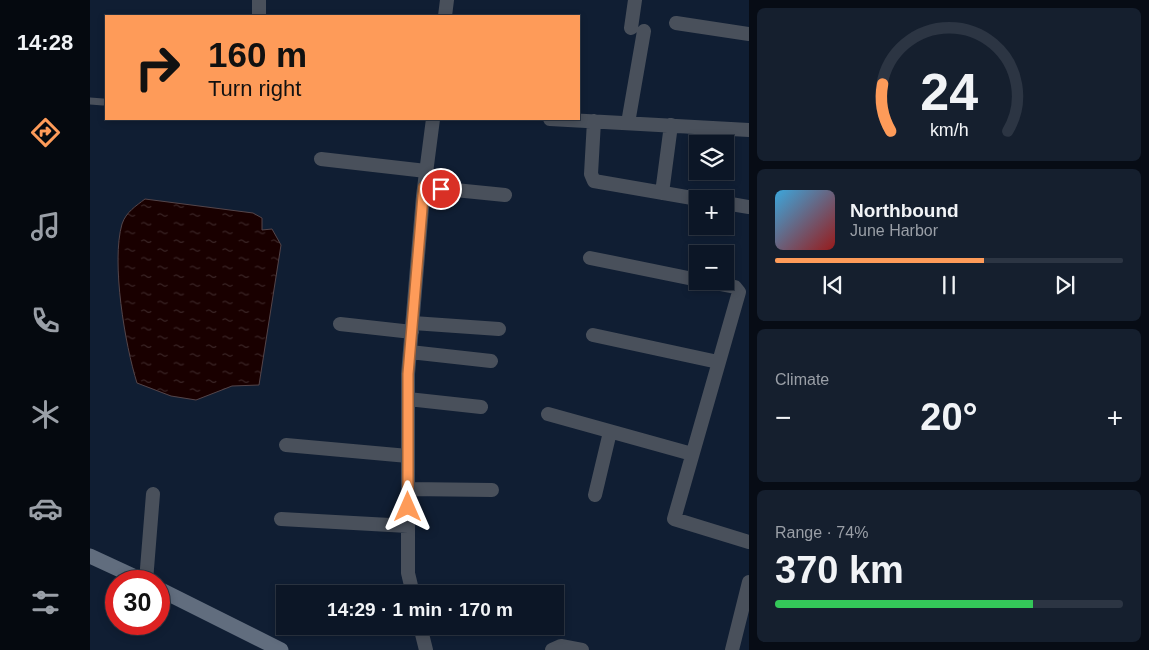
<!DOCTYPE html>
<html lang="en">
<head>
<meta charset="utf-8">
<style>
  body { margin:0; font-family:Arial,sans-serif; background:#151f2e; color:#f1f3f6; height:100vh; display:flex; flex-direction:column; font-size:19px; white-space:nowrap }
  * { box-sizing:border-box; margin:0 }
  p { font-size:16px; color:#9a9fa7 }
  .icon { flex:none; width:28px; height:28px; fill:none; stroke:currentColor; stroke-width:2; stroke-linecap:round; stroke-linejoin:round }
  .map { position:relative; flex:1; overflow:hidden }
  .details { display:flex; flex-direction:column; gap:8px; padding:8px; background:#070c15; width:400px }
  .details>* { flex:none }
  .guide { position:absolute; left:15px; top:15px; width:475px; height:105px; border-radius:0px; box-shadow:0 2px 8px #0003,0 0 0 1px #2c3543; background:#fe9b59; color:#111; overflow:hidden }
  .buttons { position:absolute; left:599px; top:135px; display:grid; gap:10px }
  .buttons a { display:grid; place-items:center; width:45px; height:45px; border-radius:0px; background:#0c1626; box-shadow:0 2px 8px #0003,0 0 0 1px #2c3543; font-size:25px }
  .speed { position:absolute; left:15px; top:570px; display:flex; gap:10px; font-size:25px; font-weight:700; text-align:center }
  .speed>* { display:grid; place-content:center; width:65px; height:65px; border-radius:50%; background:#0c1626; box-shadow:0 2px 8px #0003,0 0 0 1px #2c3543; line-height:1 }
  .speed .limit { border:8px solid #d22; background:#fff; color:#111 }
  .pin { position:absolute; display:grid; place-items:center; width:42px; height:42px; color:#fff; margin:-21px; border:2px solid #fff; border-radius:50%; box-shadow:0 1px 5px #0007 }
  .me { position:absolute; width:55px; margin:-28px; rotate:0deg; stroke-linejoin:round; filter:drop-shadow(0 0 4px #0008) }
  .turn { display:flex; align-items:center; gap:18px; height:105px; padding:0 20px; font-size:22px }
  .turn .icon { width:65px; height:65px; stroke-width:2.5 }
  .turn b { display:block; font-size:35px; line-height:42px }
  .big { font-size:38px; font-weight:600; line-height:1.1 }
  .details .widget { flex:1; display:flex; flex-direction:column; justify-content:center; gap:8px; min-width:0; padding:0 18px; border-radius:8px; background:#151f2e }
  .details .dial { align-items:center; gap:0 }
  .dial svg { height:130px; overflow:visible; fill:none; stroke:#2c3543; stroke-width:7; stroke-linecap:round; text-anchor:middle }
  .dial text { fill:#f1f3f6; stroke:none }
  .song { display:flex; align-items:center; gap:15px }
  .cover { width:60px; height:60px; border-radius:8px; background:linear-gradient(135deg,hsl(200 70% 55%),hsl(0 70% 35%)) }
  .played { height:5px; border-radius:2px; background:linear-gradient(90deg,#fe9b59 60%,#2c3543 60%) }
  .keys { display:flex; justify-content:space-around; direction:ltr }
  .heat { display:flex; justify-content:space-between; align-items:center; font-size:28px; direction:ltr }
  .charge { height:8px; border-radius:4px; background:linear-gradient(90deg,#34c759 74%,#2c3543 0) }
  .trip { position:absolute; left:186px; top:585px; width:288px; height:50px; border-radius:0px; background:#0c1626; box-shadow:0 2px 8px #0003,0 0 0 1px #2c3543; font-weight:600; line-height:50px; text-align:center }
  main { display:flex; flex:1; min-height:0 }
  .tabs { display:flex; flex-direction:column; width:90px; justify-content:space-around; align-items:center; background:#05090f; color:#9a9fa7 }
  .tabs .icon { width:35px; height:35px }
  .tabs .selected { color:#fe9b59 }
  .tabs b { font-size:22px; color:#f1f3f6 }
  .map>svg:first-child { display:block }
  .water { fill:url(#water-ripples); stroke:#54454a }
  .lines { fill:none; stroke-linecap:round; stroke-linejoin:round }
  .lane { stroke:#49505b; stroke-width:7 }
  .street { stroke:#49505b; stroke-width:14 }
  .secondary { stroke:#616d7e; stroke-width:15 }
  .route-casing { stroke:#a5653a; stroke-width:12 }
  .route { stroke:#fe9b59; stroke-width:9 }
</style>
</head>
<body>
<main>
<nav class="tabs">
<b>14:28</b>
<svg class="icon selected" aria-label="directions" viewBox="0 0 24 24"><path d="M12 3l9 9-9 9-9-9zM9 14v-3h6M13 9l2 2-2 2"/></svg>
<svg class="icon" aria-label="music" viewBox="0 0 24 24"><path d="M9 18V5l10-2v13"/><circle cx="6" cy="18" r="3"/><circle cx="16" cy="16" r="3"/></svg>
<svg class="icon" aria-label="phone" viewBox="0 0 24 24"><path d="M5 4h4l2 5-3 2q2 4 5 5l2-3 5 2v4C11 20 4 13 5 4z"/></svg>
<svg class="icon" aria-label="climate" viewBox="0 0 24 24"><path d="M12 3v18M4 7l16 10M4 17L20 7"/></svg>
<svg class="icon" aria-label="car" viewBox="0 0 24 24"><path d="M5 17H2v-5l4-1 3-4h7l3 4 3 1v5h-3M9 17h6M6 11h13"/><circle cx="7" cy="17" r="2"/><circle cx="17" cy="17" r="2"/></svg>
<svg class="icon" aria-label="filters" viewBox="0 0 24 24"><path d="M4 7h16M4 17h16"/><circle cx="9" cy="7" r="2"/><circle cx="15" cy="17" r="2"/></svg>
</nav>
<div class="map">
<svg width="659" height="650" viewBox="0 0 659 650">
  <defs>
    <pattern id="water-ripples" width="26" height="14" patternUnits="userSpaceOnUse" patternTransform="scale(1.25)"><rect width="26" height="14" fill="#190000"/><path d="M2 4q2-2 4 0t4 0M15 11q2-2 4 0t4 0" fill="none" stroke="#3a2526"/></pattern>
  </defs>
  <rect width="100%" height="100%" fill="#101e33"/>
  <path class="water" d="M55,199L163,213L172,218V230L182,229L191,245L169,385L142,386L106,400L81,396L47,383C35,345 21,262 32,224C36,212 46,206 55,199Z"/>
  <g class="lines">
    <path class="lane" d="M0,101L13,102"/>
    <path class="street" d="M169,16V0
      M355,16L357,0
      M586,23L659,34
      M541,28L545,0
      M460,119L659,130
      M504,121L501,174L504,181L608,199
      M538,123L554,31
      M231,159L336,171
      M335,187L415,195
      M572,193L581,125
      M635,203L659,207
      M500,258L608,280
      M615,281L645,287L649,292L584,519L659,542
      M323,323L409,329
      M250,324L322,332
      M503,335L628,362
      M320,352L401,361
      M318,399L391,407
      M458,414L602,454
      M196,445L318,456
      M318,489L402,490
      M505,495L520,432
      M191,519L318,526
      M56,581L63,494
      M323,594L318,573V374L333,196L343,119
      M330,626L336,650
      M462,650L471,646L492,650
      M642,650L659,582"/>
    <path class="secondary" d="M0,556L54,581
      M69,589L191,650"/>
  </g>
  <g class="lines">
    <g class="route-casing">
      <path id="route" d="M318,507V374L333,196L334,187L351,189"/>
    </g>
    <use href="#route" class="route"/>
  </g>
</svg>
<div class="buttons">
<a><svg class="icon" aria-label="layers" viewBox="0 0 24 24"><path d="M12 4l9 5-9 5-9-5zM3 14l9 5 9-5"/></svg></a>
<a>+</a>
<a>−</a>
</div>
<div class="speed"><div class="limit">30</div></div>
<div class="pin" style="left:351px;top:189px;background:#d93025"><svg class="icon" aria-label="arrive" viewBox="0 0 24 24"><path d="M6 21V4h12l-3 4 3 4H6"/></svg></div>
<svg class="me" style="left:318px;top:507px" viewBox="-20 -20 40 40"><path d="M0-17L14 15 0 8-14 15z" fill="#fe9b59" stroke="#fff" stroke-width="4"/></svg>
<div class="trip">14:29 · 1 min · 170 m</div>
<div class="guide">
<div class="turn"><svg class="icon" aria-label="right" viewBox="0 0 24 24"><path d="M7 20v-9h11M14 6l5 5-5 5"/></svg><div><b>160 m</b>Turn right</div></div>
</div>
</div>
<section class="details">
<div class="widget dial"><svg viewBox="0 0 100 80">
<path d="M14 69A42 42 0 1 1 86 69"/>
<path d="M14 69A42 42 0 0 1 9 40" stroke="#fe9b59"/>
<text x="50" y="56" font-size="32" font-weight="700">24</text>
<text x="50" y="72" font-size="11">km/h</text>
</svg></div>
<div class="widget">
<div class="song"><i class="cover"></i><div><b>Northbound</b><p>June Harbor</p></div></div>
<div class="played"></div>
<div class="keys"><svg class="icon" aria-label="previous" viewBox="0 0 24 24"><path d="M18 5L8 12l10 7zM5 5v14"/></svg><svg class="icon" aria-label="pause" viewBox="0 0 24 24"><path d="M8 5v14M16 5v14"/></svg><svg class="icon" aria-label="next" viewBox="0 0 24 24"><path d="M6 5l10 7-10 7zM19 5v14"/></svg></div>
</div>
<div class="widget"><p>Climate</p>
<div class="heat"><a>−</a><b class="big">20°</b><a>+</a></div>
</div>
<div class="widget"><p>Range · 74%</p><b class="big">370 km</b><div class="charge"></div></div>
</section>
</main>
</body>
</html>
